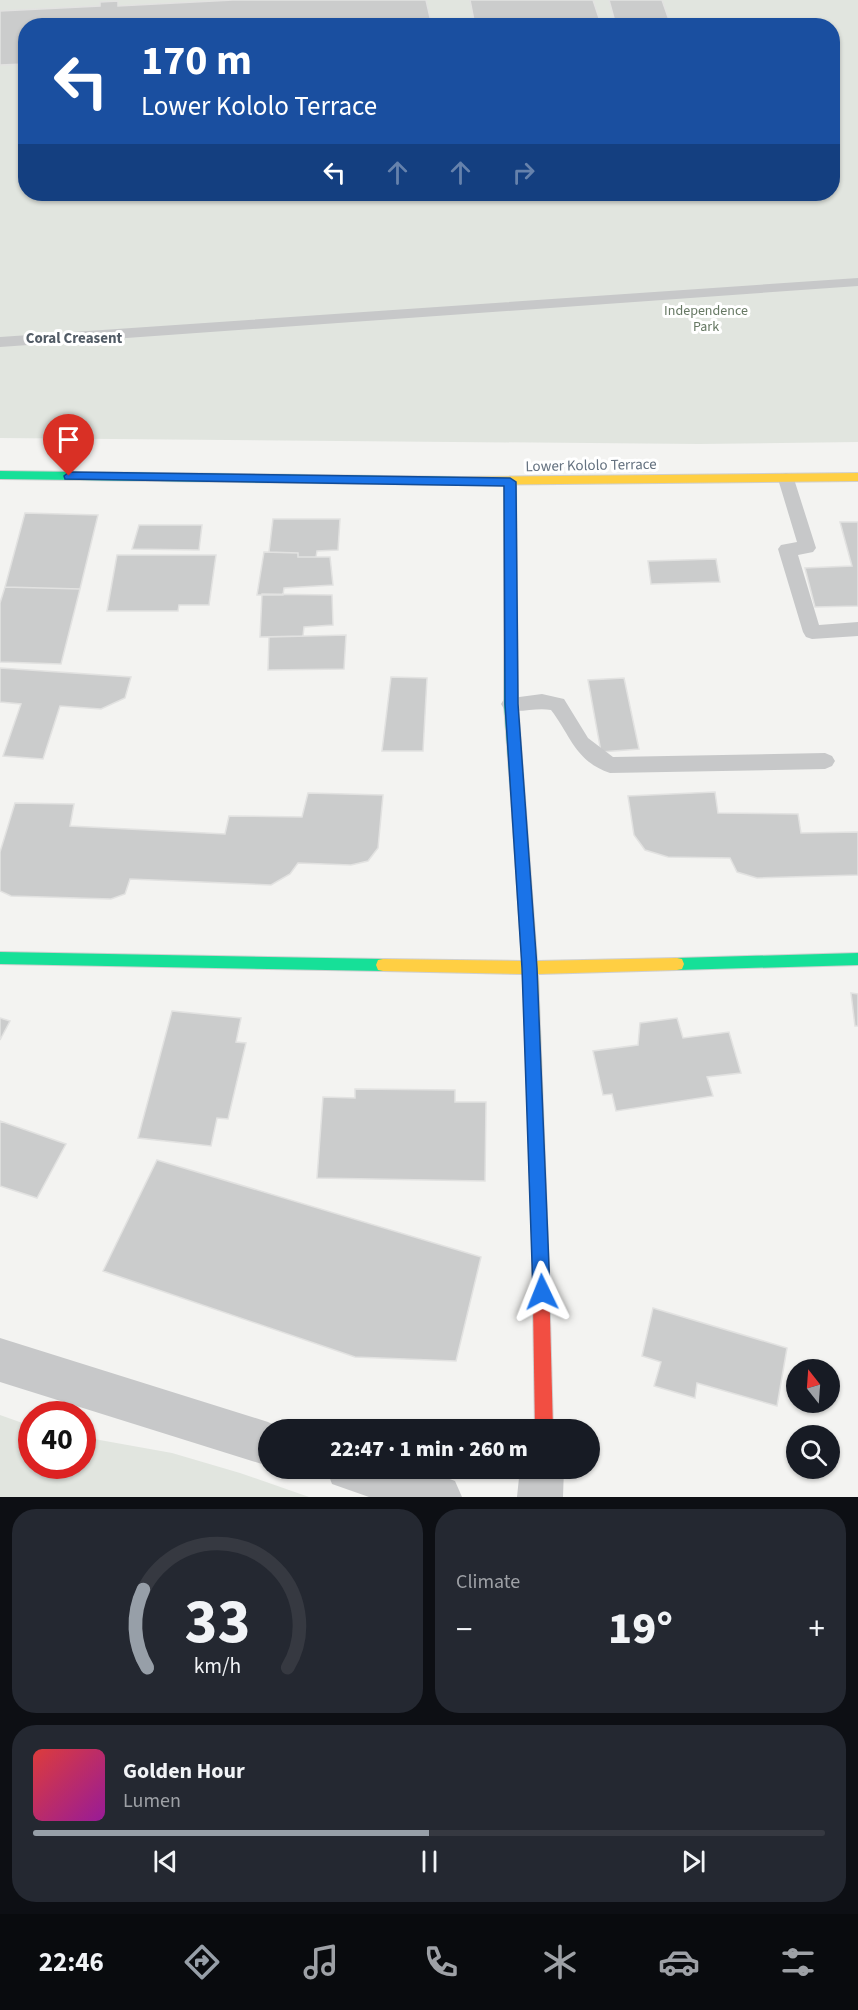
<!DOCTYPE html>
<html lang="en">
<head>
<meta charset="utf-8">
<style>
  body { margin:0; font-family:"Source Sans 3",sans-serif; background:#242831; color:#f1f3f6; height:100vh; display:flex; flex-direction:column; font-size:22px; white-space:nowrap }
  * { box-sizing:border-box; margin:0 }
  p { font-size:20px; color:#9ea1a6 }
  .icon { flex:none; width:33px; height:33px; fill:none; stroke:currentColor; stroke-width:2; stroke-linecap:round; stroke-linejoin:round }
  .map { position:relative; height:1497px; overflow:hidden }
  .panel { display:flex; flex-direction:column; gap:12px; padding:12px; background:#0d0f14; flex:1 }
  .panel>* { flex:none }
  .top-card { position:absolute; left:18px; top:18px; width:822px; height:183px; border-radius:24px; box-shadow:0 2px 4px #0004; background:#1a4fa0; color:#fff; overflow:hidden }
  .needle { width:39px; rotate:343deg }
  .tools { position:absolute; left:786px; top:1359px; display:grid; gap:12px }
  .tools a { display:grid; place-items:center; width:54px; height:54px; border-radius:50%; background:#171b24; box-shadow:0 2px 4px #0004; font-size:30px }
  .speed { position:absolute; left:18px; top:1401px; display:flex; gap:12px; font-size:30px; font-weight:700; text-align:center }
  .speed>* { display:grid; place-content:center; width:78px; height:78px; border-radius:50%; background:#171b24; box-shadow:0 2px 4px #0004; line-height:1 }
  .speed .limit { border:9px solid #d22; background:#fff; color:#111 }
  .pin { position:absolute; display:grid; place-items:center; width:51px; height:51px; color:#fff; margin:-62px -26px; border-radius:50% 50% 50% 0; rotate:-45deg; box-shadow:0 0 6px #0007 }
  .pin .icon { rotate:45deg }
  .me { position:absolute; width:66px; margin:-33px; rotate:358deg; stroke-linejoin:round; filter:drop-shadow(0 0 4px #0008) }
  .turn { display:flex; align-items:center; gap:21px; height:126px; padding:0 24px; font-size:27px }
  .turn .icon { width:78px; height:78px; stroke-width:2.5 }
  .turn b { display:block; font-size:42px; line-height:51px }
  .lanes { display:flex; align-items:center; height:57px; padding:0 24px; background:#0003; justify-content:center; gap:30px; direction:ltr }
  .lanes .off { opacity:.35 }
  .big { font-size:45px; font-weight:800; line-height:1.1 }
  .panel .widget { flex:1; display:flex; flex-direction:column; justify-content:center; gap:9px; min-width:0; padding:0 21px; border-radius:24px; background:#242831 }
  .panel .dial { align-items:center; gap:0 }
  .dial svg { height:156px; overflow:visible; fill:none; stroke:#363941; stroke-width:7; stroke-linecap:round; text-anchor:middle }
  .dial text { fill:#f1f3f6; stroke:none }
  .song { display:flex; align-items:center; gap:18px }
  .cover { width:72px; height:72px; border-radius:9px; background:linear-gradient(135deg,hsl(0 70% 55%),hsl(300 70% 35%)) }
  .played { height:6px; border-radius:3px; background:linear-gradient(90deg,#979fa8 50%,#363941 50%) }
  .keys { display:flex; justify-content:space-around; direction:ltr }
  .heat { display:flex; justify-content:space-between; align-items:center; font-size:33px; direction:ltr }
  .panel .tiles { flex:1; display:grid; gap:12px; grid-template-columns:1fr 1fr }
  .widget:last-child { grid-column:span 2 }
  .trip { position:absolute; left:258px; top:1419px; width:342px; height:60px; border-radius:30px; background:#171b24; box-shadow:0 2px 4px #0004; font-weight:800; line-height:60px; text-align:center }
  .dock { display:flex; height:96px; justify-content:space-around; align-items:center; background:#090b0e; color:#9ea1a6 }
  .dock .icon { width:42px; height:42px }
  .dock .on { color:#979fa8 }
  .dock b { font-size:27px; color:#f1f3f6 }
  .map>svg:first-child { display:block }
  .green { fill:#e1e5df; fill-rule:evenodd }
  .building { fill:#cbcccc; stroke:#e2e2e1; stroke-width:1.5 }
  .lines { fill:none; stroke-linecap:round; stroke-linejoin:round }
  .fast-casing { stroke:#cfcfcf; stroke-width:2 }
  .slow-casing { stroke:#cfcfcf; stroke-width:2 }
  .jam-casing { stroke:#cfcfcf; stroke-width:2 }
  .lane { fill:#c7c8c9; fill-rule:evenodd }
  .street { fill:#c7c8c9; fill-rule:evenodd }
  .fast { fill:#16e098; fill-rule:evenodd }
  .slow { fill:#ffcf43; fill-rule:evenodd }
  .jam { fill:#f24e42; fill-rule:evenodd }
  .route { fill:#1a73e8; stroke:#114b97; stroke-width:1.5 }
  .labels { text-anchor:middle; stroke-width:6; stroke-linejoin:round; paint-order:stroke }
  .far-park-label { font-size:14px; fill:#667863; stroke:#fff }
  .far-quarter-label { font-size:15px; font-weight:bold; fill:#525c66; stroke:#fff }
  .street-label { font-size:15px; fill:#657280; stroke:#fff }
</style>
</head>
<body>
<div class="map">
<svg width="858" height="1497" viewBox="0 0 858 1497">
  <rect width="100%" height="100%" fill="#f3f3f1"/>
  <path class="green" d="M0,0H858V442L699,444L0,438ZM26,26H832V194H26Z
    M0,1415L31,1426L32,1466H82L83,1437L172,1453L240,1473L309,1497H0Z"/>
  <path class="building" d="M233,0H426L432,26H26V64L0,65V11L100,6V2L118,1V6Z
    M470,0H593L600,21L475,26Z
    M609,0H662L669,20L615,22Z
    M25,513L98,515L80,589L5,587Z
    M273,519H340L338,550L317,551L316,557H298V553L269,552Z
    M840,522H858V606L815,607L805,568L852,566Z
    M139,525H202L199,550L132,549Z
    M264,552L298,553V557H330L333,585L284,588L283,595H257Z
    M117,555H216L209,605H179L178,611H107Z
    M716,559L720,582L651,584L648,561Z
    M5,587L80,589L61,664L0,662V603Z
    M262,594L332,595L333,625L304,627L303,636L260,637Z
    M346,635L344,669L268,670L269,637Z
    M0,668L131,677L125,698L101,709L60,706L43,759L3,756L21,704L0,702Z
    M391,677L427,678L423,751H382Z
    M624,678L639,749L601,752L588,680Z
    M715,792L718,813L798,814L801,833L858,832V875L757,878L737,872L730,858L668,857L645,850L634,835L628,796Z
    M308,793L383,795L378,848L368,861L351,865L298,863L290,874L271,885L130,879L125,894L111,899L11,896L0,891V852L15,803L74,804L70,826L225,834L229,816L302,817Z
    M851,993L858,994V1026H855Z
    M172,1011L241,1018L236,1042L246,1043L228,1119L217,1118L211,1146L138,1138Z
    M0,1018L10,1021L0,1040Z
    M677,1018L683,1038L729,1032L741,1073L707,1077L713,1096L616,1111L612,1094L603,1095L593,1051L638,1045L640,1023Z
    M355,1089L455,1090V1102H486L485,1181L317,1178L323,1097L355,1098Z
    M0,1121L66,1144L37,1198L0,1186Z
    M157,1160L481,1257L456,1361L355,1357L103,1271Z
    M653,1308L787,1348L777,1406L697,1383L695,1398L654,1386L661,1362L642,1356Z"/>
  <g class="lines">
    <g class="fast-casing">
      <path id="fast" d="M0,471L459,477L465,481L459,485L0,479Z
        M510,478L516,482L518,704L525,798L523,802H513L511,798L504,704V482Z
        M0,952L383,959L388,960L390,965L388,970L383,971L0,964Z
        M858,953V965L677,970L672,969L670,964L672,959L677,958Z"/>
    </g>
    <g class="slow-casing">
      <path id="slow" d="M858,473V481L459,485L453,481L459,477Z
        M518,792L523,794L525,798L537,961L677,958L682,959L684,964L682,969L677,970L538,974L548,1242L546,1248L540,1250L534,1248L532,1242L523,974L383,971L378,970L376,965L378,960L383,959L522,961L511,798L513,794Z"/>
    </g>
    <g class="jam-casing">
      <path id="jam" d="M540,1234L546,1236L548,1242L553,1430H535L532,1242L534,1236Z"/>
    </g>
    <path class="lane" d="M858,278V286L0,347V337Z
      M786,473L792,475L794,479L816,548L813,552L798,555L819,625L858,622V636L812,639L806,637L803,632L778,549L781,545L797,542L778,479L780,475Z
      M542,694L564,699L588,738L613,757L825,753L832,756L835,761L832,766L825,769L610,773C575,761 571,736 551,710C535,707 519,714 504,709L501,704L504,699Z"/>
    <path class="street" d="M0,1338L268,1422L284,1430H268V1466L0,1382Z
      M326,1468H420L455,1481L462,1497H369L332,1484Z
      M520,1468H564L563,1497H517Z"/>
    <use href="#fast" class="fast"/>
    <use href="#slow" class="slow"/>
    <use href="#jam" class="jam"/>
  </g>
  <path class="route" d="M69,472L510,478L516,482L518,704L537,968L550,1292L548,1298L542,1301L536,1298L533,1292L522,968L505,704L504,486L65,479L64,476Z"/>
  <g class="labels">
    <g class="far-park-label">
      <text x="706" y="315">Independence<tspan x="706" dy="16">Park</tspan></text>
    </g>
    <g class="far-quarter-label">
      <text x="74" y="343">Coral Creasent</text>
    </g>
    <g class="street-label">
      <text transform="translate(591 465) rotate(-1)" y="5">Lower Kololo Terrace</text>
    </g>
  </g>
</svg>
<div class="tools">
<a><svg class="needle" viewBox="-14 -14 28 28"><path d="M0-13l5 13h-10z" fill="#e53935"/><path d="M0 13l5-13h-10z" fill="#9ea1a6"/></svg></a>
<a><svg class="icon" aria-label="search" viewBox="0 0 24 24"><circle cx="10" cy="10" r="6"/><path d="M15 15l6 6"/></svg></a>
</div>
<div class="speed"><div class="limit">40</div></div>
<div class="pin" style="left:69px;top:476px;background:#d93025"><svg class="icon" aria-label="arrive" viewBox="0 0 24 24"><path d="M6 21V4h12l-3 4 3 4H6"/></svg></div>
<svg class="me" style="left:542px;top:1292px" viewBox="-20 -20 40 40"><path d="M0-17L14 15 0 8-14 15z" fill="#1a73e8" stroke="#fff" stroke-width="4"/></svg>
<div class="trip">22:47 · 1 min · 260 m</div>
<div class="top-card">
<div class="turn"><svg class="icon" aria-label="left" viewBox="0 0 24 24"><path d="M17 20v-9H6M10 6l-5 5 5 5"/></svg><div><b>170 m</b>Lower Kololo Terrace</div></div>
<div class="lanes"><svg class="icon" aria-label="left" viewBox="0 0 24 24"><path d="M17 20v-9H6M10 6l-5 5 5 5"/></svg><svg class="icon off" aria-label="ahead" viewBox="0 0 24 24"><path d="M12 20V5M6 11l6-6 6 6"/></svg><svg class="icon off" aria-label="ahead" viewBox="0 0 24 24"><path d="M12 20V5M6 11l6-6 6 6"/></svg><svg class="icon off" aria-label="right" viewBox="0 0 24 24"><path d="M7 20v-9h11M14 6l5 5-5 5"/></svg></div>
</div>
</div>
<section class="panel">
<div class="tiles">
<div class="widget dial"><svg viewBox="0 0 100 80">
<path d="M14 69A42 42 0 1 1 86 69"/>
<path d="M14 69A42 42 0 0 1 12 29" stroke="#979fa8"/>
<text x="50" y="56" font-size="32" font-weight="700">33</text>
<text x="50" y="72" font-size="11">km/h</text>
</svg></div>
<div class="widget"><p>Climate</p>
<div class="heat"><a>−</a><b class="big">19°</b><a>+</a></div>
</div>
<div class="widget">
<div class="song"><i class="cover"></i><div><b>Golden Hour</b><p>Lumen</p></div></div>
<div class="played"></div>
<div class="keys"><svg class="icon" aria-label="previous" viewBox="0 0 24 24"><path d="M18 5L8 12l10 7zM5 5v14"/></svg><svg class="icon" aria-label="pause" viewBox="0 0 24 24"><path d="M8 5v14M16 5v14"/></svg><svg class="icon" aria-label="next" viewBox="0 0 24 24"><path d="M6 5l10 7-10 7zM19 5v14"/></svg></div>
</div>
</div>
</section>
<nav class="dock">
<b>22:46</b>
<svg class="icon on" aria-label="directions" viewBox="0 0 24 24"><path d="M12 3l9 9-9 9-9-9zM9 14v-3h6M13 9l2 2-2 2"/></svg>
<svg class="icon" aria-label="music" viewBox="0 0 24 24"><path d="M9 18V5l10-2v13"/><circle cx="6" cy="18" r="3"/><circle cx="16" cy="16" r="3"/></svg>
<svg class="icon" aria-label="phone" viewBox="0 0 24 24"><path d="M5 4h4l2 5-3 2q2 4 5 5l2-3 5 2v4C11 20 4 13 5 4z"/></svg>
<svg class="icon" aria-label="climate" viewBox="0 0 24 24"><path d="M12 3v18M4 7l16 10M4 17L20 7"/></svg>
<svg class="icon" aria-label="car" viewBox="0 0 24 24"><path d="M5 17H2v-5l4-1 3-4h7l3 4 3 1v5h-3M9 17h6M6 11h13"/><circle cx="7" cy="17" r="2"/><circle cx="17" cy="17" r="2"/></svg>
<svg class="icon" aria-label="filters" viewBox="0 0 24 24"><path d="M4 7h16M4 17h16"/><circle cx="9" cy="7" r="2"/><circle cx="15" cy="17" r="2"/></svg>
</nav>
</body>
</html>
